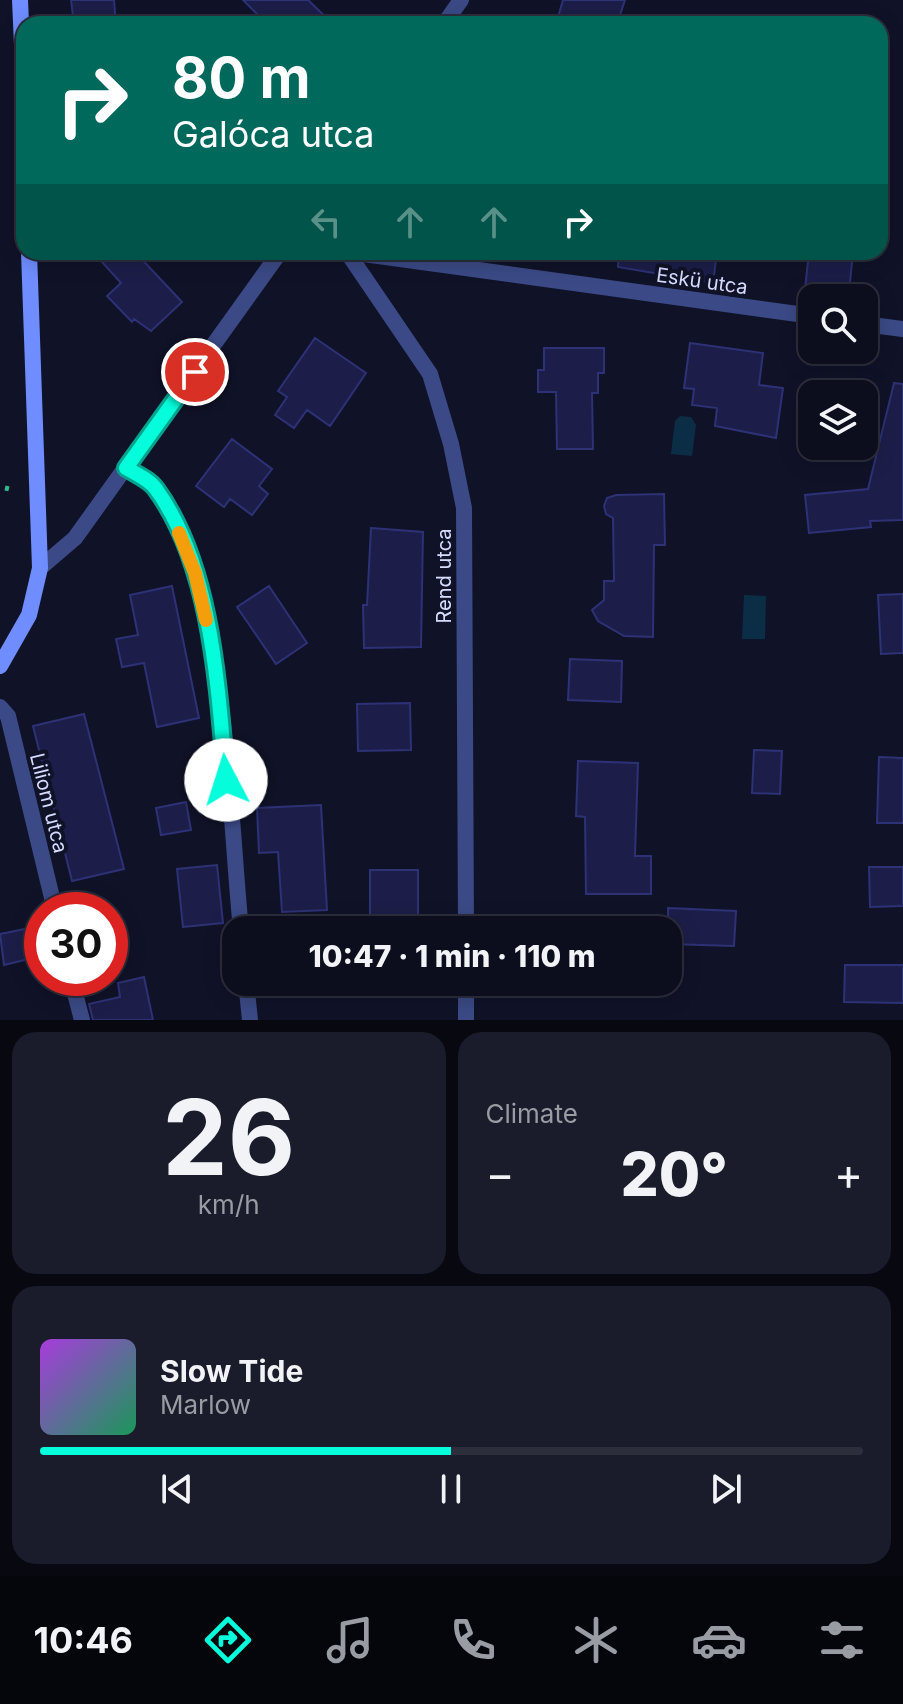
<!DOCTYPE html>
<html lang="en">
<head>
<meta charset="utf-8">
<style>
  body { margin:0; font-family:Inter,sans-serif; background:#1a1c2b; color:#f1f3f6; height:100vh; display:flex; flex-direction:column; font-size:30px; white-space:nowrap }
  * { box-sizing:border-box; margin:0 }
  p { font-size:26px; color:#9a9ca4 }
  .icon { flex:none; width:44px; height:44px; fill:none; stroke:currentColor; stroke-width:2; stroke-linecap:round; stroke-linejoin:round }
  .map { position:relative; height:1020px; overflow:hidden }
  .sheet { display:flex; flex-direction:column; gap:12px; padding:12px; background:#070810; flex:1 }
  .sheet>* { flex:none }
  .guide { position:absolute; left:16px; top:16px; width:872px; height:244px; border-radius:24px; box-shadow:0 4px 20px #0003,0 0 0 2px #2c2e3c; background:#00695c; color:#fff; overflow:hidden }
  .tools { position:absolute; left:798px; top:284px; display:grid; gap:16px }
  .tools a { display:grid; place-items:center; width:80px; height:80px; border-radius:16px; background:#0c0e1e; box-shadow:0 4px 20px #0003,0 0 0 2px #2c2e3c; font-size:40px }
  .speed { position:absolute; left:24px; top:892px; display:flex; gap:16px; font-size:40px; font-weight:700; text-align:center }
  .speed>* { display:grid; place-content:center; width:104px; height:104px; border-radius:50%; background:#0c0e1e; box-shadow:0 4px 20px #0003,0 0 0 2px #2c2e3c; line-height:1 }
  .speed .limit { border:12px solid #d22; background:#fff; color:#111 }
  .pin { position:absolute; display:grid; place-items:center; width:68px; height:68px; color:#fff; margin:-34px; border:4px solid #fff; border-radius:50%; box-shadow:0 2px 8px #0007 }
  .me { position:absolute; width:88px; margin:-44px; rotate:355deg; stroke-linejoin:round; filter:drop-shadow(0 0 6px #0008) }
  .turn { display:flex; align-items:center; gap:28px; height:168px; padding:0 24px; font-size:36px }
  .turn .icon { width:104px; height:104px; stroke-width:2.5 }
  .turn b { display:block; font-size:56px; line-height:68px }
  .lanes { display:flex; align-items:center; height:76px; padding:0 24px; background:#0003; justify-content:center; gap:40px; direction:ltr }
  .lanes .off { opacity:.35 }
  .big { font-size:60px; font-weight:800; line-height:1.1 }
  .sheet .card { flex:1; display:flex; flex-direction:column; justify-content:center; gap:12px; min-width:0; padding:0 28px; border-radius:24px; background:#1a1c2b }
  .sheet .dial { align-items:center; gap:0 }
  .dial b { font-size:104px; line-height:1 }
  .song { display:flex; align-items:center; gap:24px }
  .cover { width:96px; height:96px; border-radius:12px; background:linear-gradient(135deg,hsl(280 70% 55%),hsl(150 70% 35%)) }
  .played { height:8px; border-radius:4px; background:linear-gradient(90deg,#05fddb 50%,#2c2e3c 50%) }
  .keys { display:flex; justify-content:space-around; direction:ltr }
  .heat { display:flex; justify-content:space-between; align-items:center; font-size:44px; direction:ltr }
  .sheet .tiles { flex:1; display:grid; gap:12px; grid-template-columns:1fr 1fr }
  .card:last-child { grid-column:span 2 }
  .trip { position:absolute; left:222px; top:916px; width:460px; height:80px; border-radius:24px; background:#0c0e1e; box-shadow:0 4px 20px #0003,0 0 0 2px #2c2e3c; font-weight:800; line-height:80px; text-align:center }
  .dock { display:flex; height:128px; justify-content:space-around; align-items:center; background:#05060c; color:#9a9ca4 }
  .dock .icon { width:56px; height:56px }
  .dock .selected { color:#05fddb }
  .dock b { font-size:36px; color:#f1f3f6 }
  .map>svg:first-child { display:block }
  .water { fill:#0b2e46 }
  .building { fill:#1c1e49; stroke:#2e3175; stroke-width:2 }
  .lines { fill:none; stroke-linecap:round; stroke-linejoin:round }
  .path { stroke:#31b991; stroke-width:5; stroke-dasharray:4 6; stroke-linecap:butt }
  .street { stroke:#3b4a86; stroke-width:16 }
  .secondary { stroke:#6f8dfe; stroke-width:16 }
  .route-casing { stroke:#03a48e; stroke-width:20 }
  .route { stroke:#05fddb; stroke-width:14 }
  .slow { stroke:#f59e0b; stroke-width:14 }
  .labels { text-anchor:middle; stroke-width:8; stroke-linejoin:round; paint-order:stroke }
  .street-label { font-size:20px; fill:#d7dcff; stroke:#101228 }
</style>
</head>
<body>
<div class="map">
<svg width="903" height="1020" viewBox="0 0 903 1020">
  <rect width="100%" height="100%" fill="#101228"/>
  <path class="water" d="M680,416L691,417L696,425L692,456L671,454L675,421Z
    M744,595L766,596L765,639H742Z"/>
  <path class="building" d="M71,0H114L116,24H74Z
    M243,0H308L333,24H267Z
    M563,0H625L617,24H556Z
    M93,252H135L182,302L151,331L134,319L132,322L107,296L121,283Z
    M619,252H717L713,283L618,267Z
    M809,252H853L849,293L805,289Z
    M315,338L366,373L330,426L307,410L294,428L275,415L287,397L278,391Z
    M690,343L763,353L759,385L783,388L776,438L715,426L717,408L692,405L694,389L684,388Z
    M544,348H604V373H598V393H592L593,449H557L556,392H538V370H544Z
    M894,383L903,384V520L870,521L871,527L809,533L805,495L868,489Z
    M232,439L272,469L259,486L268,494L252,515L230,499L224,507L196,486Z
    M664,494L665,545H654L653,637L624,636L598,621L592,610L604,600V581H614L613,518L606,514L604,506L607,498L616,495Z
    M371,528L423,532L421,647L364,648L363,605H367Z
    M172,586L199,718L157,727L144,663L122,667L116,639L138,635L130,595Z
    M269,586L307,643L276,664L237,607Z
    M903,594V653L881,654L878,595Z
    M570,659L622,661L621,702L568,700Z
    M410,703L411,750L358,751L357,704Z
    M84,714L124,869L72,881L33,726Z
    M754,750L782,751L780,794L752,793Z
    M879,757L903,758V823H877Z
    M578,761L638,763L635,856H651V894H586L585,817L576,816Z
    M186,802L191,830L161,835L156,808Z
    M321,805L327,910L282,912L278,852L259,853L257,808Z
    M217,865L223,923L183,927L177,869Z
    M869,867H903V906L870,907Z
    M370,870H418V915H370Z
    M668,908L736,911L734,946L668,944Z
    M30,928L37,957L4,965L0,934Z
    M845,965H903V1003L844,1002Z
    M144,977L153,1020H93L89,1004L120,997L118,983Z"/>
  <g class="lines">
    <path class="path" d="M5,488L14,490"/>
    <path class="street" d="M444,24L461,0
      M347,252L430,374L451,444L464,508L466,930
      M349,252L812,316
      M864,324L903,329
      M126,468C135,474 149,479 156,488C226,582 229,812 241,930
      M40,568L75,538L280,252
      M0,707L8,716L55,910
      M71,978L82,1020
      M246,982L250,1020
      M466,1020V982"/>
    <path class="secondary" d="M20,0L24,90
      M0,666L29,615L40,568L29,252"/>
  </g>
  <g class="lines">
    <g class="route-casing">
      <path id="route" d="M195,372L126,468C136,474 150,480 156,489C212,566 218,688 226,780"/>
    </g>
    <use href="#route" class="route"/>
    <path class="slow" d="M179,533L195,573L206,620"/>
  </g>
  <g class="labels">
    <g class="street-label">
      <text transform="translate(702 281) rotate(8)" y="7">Eskü utca</text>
      <text transform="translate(444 576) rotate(-90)" y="7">Rend utca</text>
      <text transform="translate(49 803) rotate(76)" y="7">Liliom utca</text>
    </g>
  </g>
</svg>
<div class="tools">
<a><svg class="icon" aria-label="search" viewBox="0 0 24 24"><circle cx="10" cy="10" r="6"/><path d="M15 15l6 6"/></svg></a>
<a><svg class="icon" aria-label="layers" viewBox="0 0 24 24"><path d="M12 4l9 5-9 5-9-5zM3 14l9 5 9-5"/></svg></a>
</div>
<div class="speed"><div class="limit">30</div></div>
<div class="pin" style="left:195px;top:372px;background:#d93025"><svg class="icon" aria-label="arrive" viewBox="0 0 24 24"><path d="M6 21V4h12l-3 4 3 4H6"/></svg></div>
<svg class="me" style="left:226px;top:780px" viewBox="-20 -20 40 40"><circle r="19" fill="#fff"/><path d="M0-13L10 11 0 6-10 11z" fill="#05fddb"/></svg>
<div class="trip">10:47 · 1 min · 110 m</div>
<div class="guide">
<div class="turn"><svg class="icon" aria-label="right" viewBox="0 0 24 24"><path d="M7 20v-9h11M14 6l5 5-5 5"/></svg><div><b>80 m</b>Galóca utca</div></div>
<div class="lanes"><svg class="icon off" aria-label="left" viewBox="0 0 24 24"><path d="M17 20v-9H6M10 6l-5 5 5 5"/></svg><svg class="icon off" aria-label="ahead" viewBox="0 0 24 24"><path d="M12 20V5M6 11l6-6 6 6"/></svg><svg class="icon off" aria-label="ahead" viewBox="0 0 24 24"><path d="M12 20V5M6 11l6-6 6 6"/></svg><svg class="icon" aria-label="right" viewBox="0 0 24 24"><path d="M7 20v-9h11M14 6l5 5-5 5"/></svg></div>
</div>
</div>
<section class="sheet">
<div class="tiles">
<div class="card dial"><b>26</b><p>km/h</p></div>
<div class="card"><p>Climate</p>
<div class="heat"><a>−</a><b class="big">20°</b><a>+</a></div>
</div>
<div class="card">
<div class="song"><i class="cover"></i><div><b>Slow Tide</b><p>Marlow</p></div></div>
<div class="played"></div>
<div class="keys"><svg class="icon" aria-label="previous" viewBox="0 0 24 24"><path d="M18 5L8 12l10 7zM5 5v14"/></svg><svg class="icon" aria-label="pause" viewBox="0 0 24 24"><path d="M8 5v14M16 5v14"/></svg><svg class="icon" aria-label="next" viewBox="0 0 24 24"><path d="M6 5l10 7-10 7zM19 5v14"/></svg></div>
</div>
</div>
</section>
<nav class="dock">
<b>10:46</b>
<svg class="icon selected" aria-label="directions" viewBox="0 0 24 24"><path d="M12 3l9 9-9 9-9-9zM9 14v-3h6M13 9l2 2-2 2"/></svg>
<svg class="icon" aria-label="music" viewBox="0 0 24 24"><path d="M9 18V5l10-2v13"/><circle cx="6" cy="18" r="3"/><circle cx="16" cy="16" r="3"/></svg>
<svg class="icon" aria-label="phone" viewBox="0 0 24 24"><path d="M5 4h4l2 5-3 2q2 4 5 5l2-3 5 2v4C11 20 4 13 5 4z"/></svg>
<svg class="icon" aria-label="climate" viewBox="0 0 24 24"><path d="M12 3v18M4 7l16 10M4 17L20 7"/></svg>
<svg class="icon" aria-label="car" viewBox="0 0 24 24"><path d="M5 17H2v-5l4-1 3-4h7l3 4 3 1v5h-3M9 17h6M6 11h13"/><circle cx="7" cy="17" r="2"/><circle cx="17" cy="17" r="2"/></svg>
<svg class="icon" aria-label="filters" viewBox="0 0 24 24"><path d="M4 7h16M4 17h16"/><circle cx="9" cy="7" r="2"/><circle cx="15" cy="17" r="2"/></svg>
</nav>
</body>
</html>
